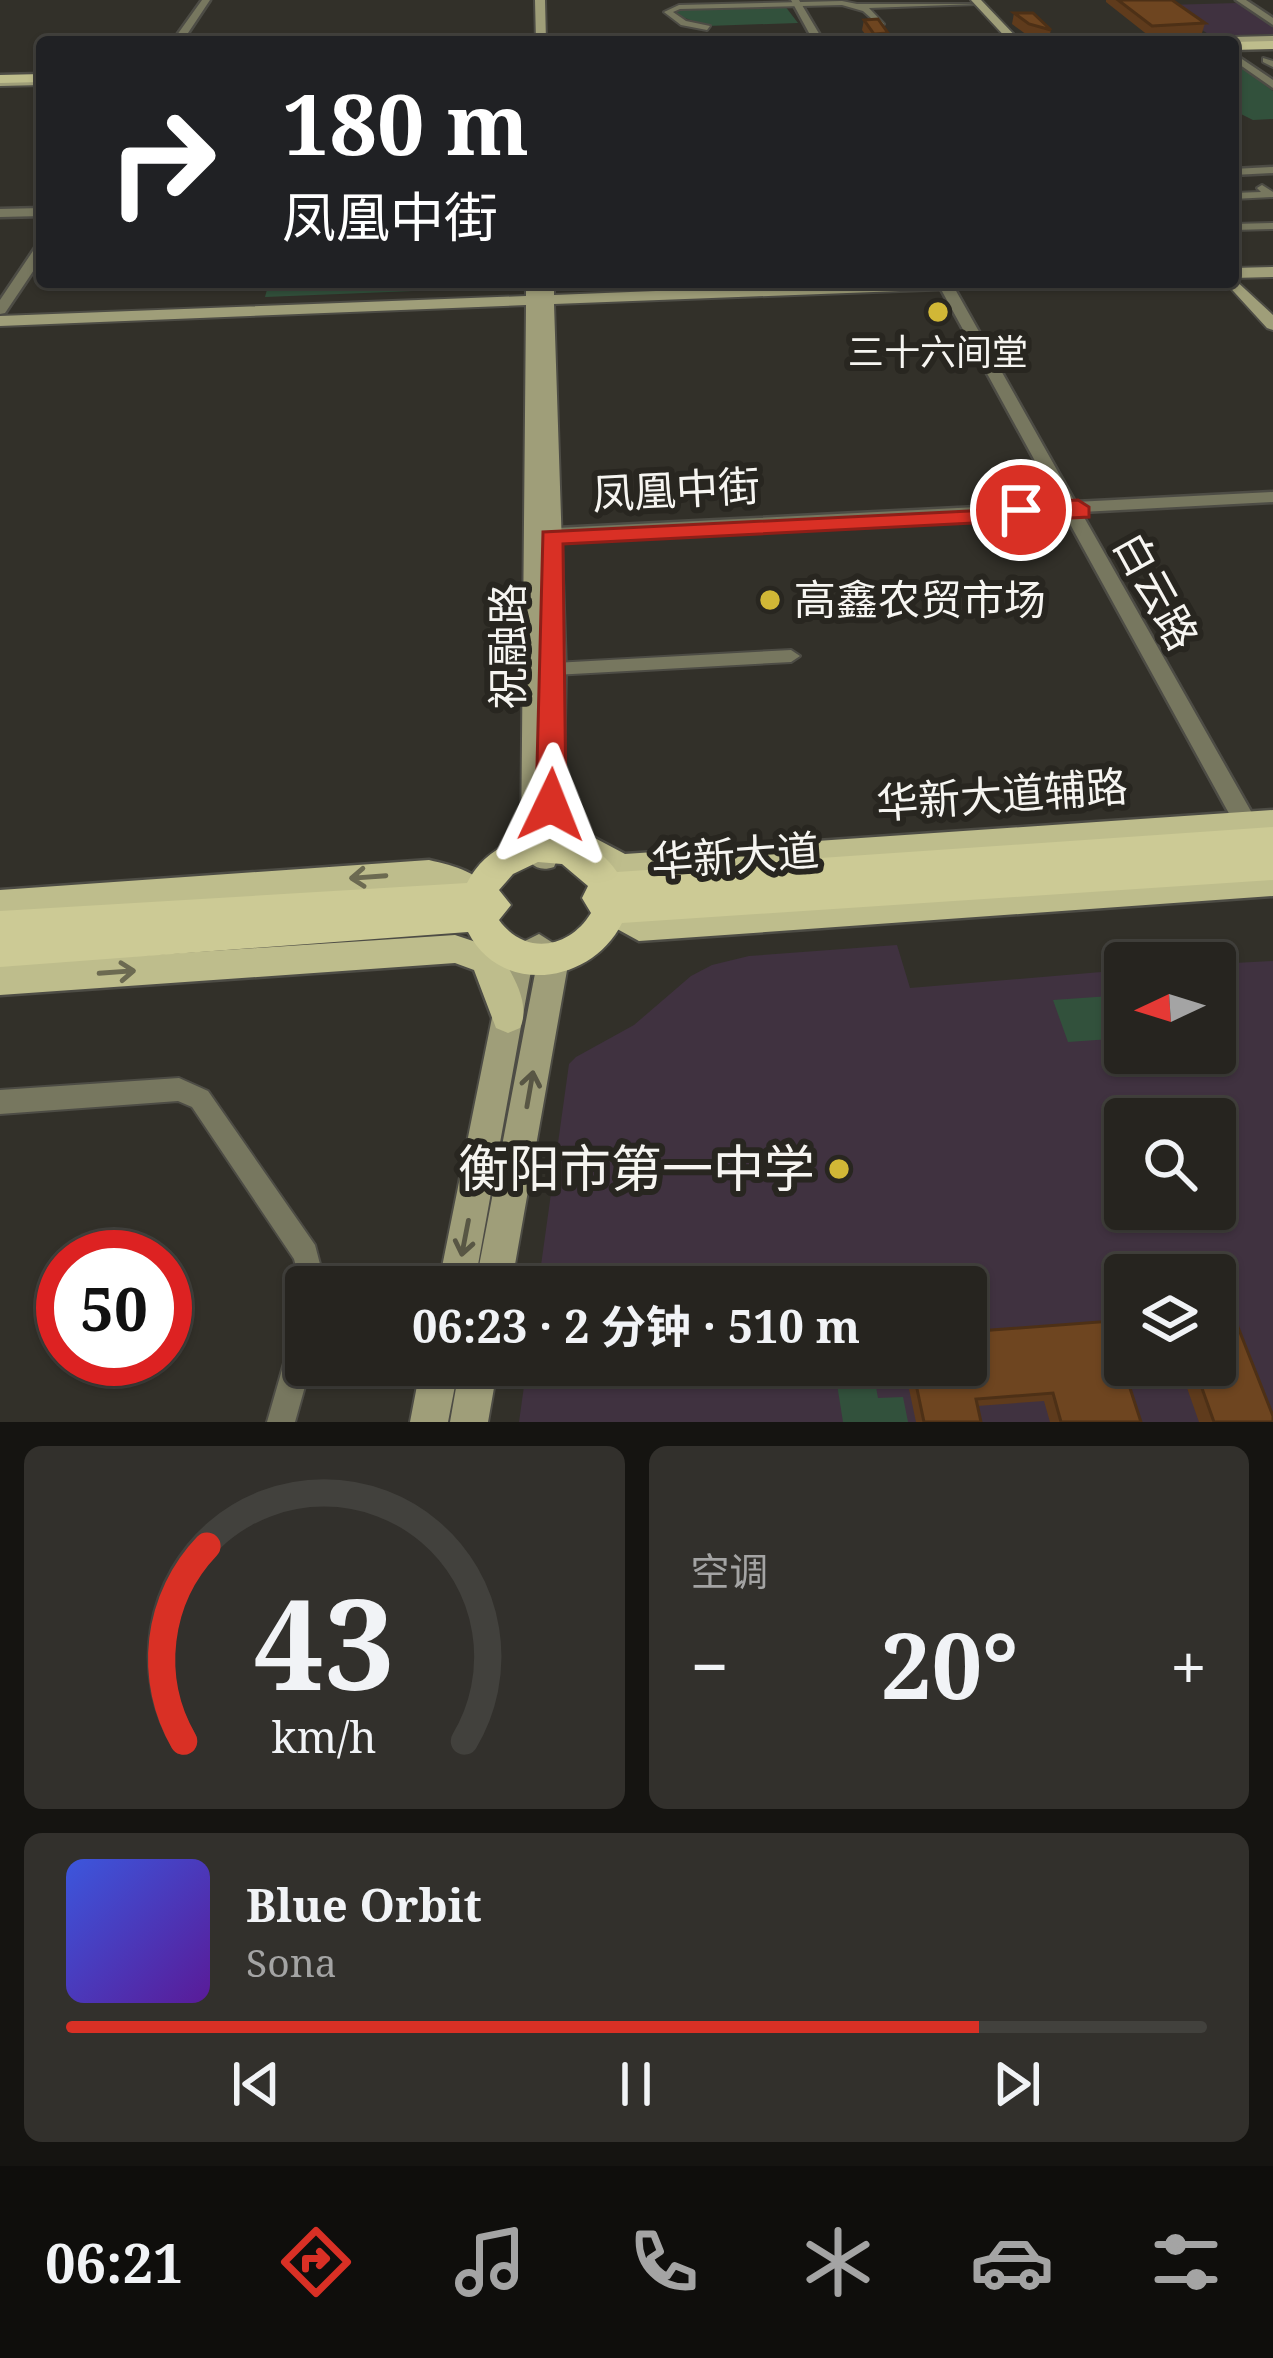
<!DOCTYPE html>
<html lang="zh">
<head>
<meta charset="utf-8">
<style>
  body { margin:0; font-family:"Noto Serif","Noto Sans SC",serif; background:#32302c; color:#f1f3f6; height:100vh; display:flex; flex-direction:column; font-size:45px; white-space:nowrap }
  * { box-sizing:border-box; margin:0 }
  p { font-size:39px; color:#a4a4a4 }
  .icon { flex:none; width:66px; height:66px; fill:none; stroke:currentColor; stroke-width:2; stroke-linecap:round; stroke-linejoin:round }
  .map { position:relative; height:1422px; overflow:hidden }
  .drawer { display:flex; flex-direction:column; gap:24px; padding:24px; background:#151411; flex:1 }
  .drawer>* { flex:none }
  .hud { position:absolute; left:36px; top:36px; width:1203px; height:252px; border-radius:12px; box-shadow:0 3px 9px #0004,0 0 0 3px #42413d; background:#202124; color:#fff; overflow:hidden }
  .needle { width:78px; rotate:266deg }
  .buttons { position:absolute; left:1104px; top:942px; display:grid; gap:24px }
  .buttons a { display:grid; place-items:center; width:132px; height:132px; border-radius:12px; background:#26241f; box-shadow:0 3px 9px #0004,0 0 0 3px #42413d; font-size:60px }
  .speed { position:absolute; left:36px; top:1230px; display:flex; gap:24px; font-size:60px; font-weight:700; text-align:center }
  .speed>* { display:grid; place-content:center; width:156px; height:156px; border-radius:50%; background:#26241f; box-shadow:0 3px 9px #0004,0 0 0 3px #42413d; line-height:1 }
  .speed .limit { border:18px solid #d22; background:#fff; color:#111 }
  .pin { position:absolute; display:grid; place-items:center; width:102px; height:102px; color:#fff; margin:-51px; border:6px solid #fff; border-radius:50%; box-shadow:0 3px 12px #0007 }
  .me { position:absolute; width:132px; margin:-66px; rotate:2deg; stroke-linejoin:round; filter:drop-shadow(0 0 9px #0008) }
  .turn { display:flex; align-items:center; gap:42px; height:252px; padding:0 48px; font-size:54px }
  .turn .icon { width:156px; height:156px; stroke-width:2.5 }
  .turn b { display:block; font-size:84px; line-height:102px }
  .big { font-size:90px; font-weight:700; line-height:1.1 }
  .drawer .card { flex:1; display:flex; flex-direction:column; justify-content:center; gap:18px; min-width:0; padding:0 42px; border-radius:18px; background:#32302c }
  .drawer .dial { align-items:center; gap:0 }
  .dial svg { height:312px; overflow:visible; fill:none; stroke:#42413d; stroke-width:7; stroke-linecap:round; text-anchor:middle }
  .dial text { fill:#f1f3f6; stroke:none }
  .song { display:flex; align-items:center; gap:36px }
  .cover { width:144px; height:144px; border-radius:18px; background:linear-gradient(135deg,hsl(230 70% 55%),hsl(270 70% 35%)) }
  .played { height:12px; border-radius:6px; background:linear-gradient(90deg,#d93025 80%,#42413d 80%) }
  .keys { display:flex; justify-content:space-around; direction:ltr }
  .heat { display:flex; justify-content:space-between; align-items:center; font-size:66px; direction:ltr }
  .drawer .tiles { flex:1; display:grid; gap:24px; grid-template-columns:1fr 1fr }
  .card:last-child { grid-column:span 2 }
  .trip { position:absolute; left:285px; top:1266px; width:702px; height:120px; border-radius:12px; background:#26241f; box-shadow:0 3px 9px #0004,0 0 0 3px #42413d; font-weight:700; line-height:120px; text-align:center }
  .tab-bar { display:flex; height:192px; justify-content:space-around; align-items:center; background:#0f0e0c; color:#a4a4a4 }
  .tab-bar .icon { width:84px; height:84px }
  .tab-bar .on { color:#d93025 }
  .tab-bar b { font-size:54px; color:#f1f3f6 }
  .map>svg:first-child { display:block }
  .education { fill:#403240; fill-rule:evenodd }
  .green { fill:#32513c }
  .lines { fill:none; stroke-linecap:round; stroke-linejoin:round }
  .minor-casing { stroke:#4d4c45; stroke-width:4 }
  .tertiary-casing { stroke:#4d4c45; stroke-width:5 }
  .secondary-casing { stroke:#4d4c45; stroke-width:4 }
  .primary-casing { stroke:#4d4c45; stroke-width:5 }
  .trunk-casing { stroke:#4d4c45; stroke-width:4 }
  .minor { fill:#77775f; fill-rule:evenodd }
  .tertiary { fill:#77775f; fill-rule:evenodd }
  .secondary { fill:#9f9e79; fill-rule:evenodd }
  .primary { fill:#bebd8c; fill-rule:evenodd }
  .trunk { fill:#ccca95; fill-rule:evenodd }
  .wall { fill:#5f3b1c }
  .building { fill:#6e4520; stroke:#4d3016; stroke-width:3 }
  .oneway { stroke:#6c6a51 }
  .oneway2 { stroke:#585644 }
  .route { fill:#d93025; stroke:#8d1f18; stroke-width:3 }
  .poi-dot { fill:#d1b736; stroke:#282620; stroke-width:4.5 }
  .labels { text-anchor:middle; stroke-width:12; stroke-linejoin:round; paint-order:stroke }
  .far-poi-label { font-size:36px; fill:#f6f5f1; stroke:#282620 }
  .street-label { font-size:42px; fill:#f6f5f1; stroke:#282620 }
  .poi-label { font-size:42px; fill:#f6f5f1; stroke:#282620; text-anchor:start }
  .near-poi-label { font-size:51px; fill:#f6f5f1; stroke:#282620; text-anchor:end }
</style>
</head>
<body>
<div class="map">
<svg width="1273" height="1422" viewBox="0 0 1273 1422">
  <rect width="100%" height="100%" fill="#323029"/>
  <path class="education" d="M1238,3L1273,26V34L1211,36L1166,5Z
    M897,945L910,988L1125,970V1053H1215V964L1273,961V1422H519L527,1365H966V1287H538L569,1064L576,1057L634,1025L691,976L712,965L749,956ZM1125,1119H1215V1209H1125ZM1125,1275H1215V1365H1125Z"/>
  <path class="green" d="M785,6L798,23L707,26L671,13L681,8Z
    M1233,61L1273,91V119L1253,120L1233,110Z
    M269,282H414V291L265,297Z
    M1125,995V1038L1068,1042L1053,1000Z
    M834,1365H872L878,1398L903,1397L908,1422H843Z"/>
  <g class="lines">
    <g class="minor-casing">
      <path id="minor" d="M842,1L857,4H977L869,8L884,24L880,26L863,11L842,5L680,9L673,12L686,21L710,26L707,30L681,25L664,12L679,5Z
        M1263,58L1273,61V67L1263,62Z
        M1262,185L1273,192V197L1233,199V193L1261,192L1257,188Z
        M1273,223V229L1233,230V224Z
        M791,650L800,656L791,662L554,675L545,669L554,663Z
        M179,1078L208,1091L315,1245L326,1287H306V1297L304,1296L294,1259L192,1107L178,1101L0,1114V1090Z
        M306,1321V1365H311L295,1422H267L292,1335L296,1325Z"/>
    </g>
    <g class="tertiary-casing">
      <path id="tertiary" d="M202,0H210L182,42H172Z
        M791,0H799L824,42H814Z
        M1236,0H1246L1273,18V25Z
        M1233,53L1273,80V88L1233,60Z
        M1273,167V173L1233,175V169Z
        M42,208V216L0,217V209Z
        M42,244V258L5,313L0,314V300L37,245Z
        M937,282H951L1075,502L1273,492V502L1081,512L1273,850V882L1265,879L1064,513L537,541L528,535L537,529L1058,503Z"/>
    </g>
    <g class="secondary-casing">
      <path id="secondary" d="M535,0H545L546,42H536Z
        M971,0H981L1021,42H1010Z
        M1273,36V42H1149L1154,39Z
        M42,79V85L0,86V80Z
        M1273,267V277L1233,278L1273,315V330L1267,328L1225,282H1233V268Z
        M526,282H554V295L886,282H1013L1005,287L554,304L566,669L563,821L559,828L547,831V844L556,847L559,855L554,867C537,873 528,863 521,848L526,305L0,326V316L526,296Z
        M539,934L564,950L569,959L511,1287H475L537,963L532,965L474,1287H438L504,958L509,949Z
        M421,1365H459L448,1422H410Z
        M460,1365H498L488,1422H450Z"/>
    </g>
    <g class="primary-casing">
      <path id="primary" d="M1014,37L1022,40L1024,42H1009Z
        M1273,41V49L1233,50V42Z
        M42,74V82L0,83V75Z
        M551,793L561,797L574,827L625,854L1273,810V834L622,880L551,844L536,805L541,797Z
        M429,860C455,866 481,872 494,897L489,906L478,910L446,890L429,886L0,916V890Z
        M1273,870V896L639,941L599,919L594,909L599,899L610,896L643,913Z
        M455,935L497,949C510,971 532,1002 520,1028L508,1033L496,1028L474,970L455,963L0,995V965Z"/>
    </g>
    <g class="trunk-casing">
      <path id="trunk" d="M1273,827V880L622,923C592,984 501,997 468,932L0,967V911L467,883C495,826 581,818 617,872ZM538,862L562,864L588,886L582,898L591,913C569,949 525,956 499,920L511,905L499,890L513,874Z"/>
    </g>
    <use href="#minor" class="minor"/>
    <use href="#tertiary" class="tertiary"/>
    <use href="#secondary" class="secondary"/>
    <use href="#primary" class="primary"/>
    <use href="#trunk" class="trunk"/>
  </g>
  <path class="wall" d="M1106,0H1172L1205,23L1202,33L1149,36L1106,2Z
    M1014,13L1051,30L1048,40L1027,35L1012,24Z
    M864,20L888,33L886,42H871L862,30Z
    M904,1365H1215L1273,1422H1199L1186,1385L1131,1389L1141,1422H1050L1044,1401L977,1406L981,1422H916Z"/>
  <path class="building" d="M1118,0H1172L1205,23L1152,26Z
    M1014,13H1033L1051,30L1029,24Z
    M878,19L888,33L874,34L864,20Z
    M1232,1312L1273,1416V1422H1214L1198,1377L1128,1382L1141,1422H1061L1053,1393L976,1399L981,1422H924L912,1365H966V1332L1125,1320V1365H1215V1313Z"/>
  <defs><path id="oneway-shaft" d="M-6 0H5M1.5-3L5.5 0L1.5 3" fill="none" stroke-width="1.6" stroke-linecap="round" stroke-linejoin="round" transform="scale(3)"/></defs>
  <g class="oneway">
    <use href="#oneway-shaft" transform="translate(368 877) rotate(176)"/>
    <use href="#oneway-shaft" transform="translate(117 972) rotate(-4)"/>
  </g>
  <g class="oneway2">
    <use href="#oneway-shaft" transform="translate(530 1089) rotate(-80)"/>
    <use href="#oneway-shaft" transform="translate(465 1238) rotate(101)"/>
  </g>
  <path class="route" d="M1078,500L1089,507V517L563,544L566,805L561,813H540L536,805L543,532L1010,509L1021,503Z"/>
  <g class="poi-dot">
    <circle cx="938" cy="312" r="12"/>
    <circle cx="770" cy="600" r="12"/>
    <circle cx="839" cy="1169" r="12"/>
  </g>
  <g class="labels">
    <g class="far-poi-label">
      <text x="938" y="365">三十六间堂</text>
    </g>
    <g class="street-label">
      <text transform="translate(676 490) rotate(-3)" y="15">凤凰中街</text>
      <text transform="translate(1156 591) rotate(61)" y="15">白云路</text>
      <text transform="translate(508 646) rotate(-90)" y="15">祝融路</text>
      <text transform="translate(1002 795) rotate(-4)" y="15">华新大道辅路</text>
      <text transform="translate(735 856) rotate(-4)" y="15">华新大道</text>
    </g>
    <g class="poi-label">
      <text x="794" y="615">高鑫农贸市场</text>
    </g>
    <g class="near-poi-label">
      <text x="815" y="1187">衡阳市第一中学</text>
    </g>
  </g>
</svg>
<div class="buttons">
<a><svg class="needle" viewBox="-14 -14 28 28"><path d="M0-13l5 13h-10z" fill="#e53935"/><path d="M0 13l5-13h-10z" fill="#a4a4a4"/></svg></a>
<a><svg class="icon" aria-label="search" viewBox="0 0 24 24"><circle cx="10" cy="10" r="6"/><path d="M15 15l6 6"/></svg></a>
<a><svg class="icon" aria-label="layers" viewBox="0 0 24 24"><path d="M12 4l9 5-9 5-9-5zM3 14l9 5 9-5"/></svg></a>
</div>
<div class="speed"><div class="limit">50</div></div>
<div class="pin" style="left:1021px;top:510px;background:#d93025"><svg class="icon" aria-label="arrive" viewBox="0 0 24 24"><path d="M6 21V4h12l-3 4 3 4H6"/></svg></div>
<svg class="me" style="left:551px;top:805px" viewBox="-20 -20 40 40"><path d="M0-17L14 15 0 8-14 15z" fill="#d93025" stroke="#fff" stroke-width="4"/></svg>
<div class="trip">06:23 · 2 分钟 · 510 m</div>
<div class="hud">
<div class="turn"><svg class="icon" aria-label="right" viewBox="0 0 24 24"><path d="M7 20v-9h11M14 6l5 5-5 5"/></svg><div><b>180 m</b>凤凰中街</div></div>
</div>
</div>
<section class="drawer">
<div class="tiles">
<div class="card dial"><svg viewBox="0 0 100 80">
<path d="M14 69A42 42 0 1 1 86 69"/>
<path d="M14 69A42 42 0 0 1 20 19" stroke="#d93025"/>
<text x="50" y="56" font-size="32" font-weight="700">43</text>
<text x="50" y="72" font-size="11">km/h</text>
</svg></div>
<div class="card"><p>空调</p>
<div class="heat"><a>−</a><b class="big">20°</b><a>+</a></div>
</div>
<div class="card">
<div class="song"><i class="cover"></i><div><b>Blue Orbit</b><p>Sona</p></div></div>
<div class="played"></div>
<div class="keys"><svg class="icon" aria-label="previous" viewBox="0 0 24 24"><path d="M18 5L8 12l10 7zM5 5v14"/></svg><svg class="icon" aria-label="pause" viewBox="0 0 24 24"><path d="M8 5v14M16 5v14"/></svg><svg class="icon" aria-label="next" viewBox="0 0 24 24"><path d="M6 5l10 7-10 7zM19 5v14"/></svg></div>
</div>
</div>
</section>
<nav class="tab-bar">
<b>06:21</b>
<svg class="icon on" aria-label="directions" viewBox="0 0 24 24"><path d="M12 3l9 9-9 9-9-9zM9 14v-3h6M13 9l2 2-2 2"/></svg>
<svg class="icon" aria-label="music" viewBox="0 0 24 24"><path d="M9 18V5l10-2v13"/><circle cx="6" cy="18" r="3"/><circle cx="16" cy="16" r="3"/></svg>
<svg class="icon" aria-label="phone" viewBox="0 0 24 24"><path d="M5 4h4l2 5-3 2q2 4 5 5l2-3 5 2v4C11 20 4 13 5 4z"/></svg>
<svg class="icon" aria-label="climate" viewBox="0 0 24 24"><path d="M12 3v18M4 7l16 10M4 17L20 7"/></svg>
<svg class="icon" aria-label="car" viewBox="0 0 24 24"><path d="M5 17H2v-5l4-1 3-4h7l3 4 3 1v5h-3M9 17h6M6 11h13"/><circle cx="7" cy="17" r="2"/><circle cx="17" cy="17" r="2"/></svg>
<svg class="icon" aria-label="filters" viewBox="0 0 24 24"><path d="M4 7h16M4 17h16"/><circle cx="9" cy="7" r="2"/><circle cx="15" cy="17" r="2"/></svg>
</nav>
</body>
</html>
